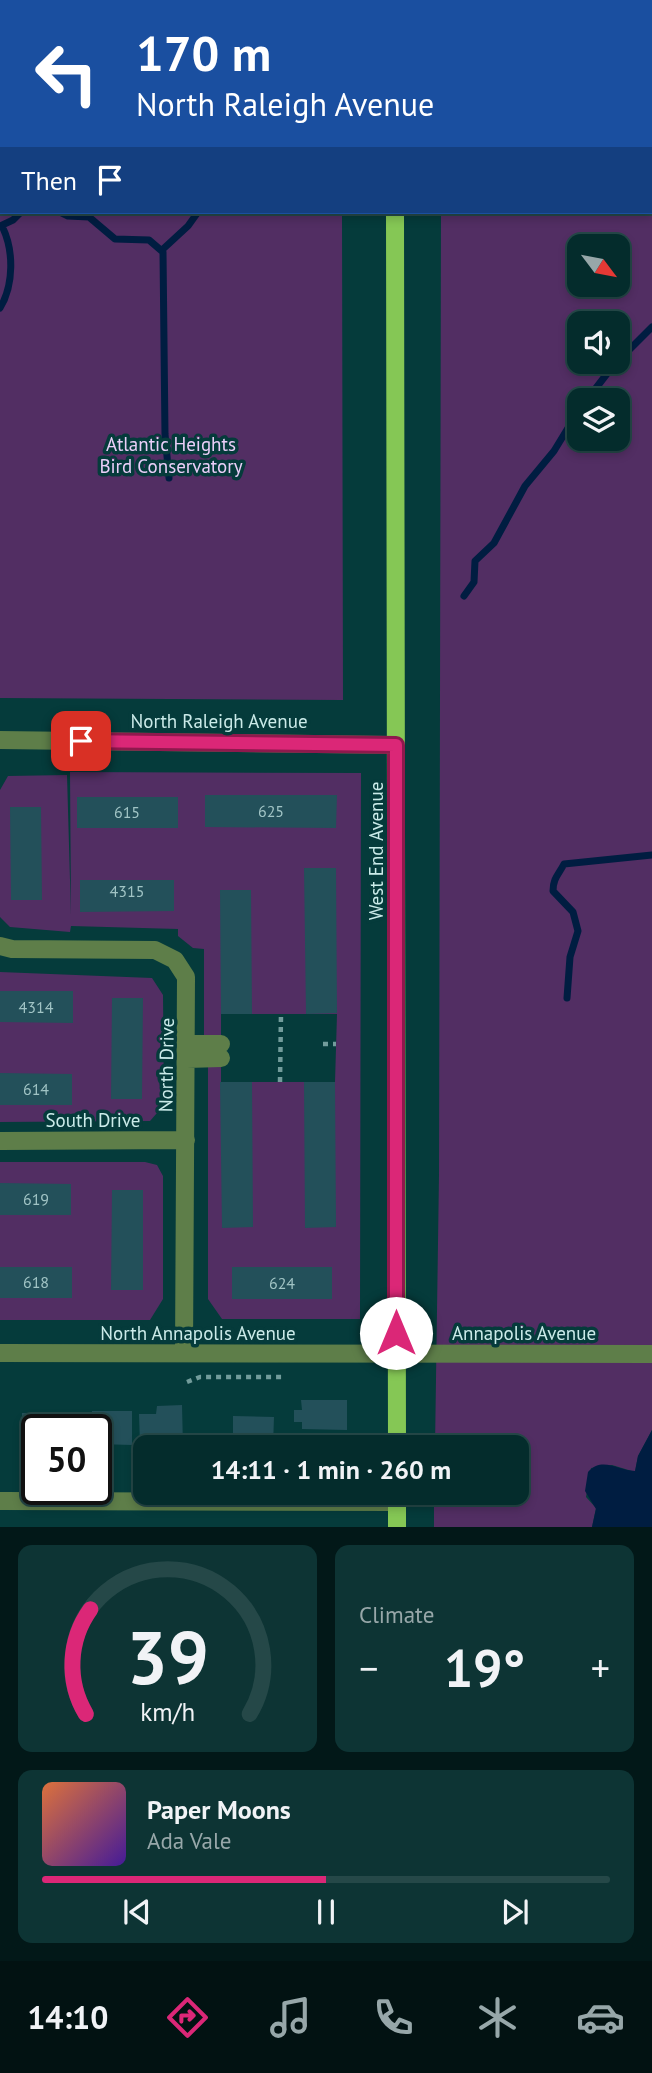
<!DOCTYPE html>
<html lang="en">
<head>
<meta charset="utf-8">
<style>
  body { margin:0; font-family:"PT Sans",sans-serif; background:#0d3434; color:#f1f3f6; height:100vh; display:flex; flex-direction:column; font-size:26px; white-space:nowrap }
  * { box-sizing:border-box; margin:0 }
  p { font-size:23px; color:#97a7a9 }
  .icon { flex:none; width:38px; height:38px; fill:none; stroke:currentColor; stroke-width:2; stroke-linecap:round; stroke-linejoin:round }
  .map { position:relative; height:1527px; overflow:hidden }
  .sheet { display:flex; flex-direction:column; gap:18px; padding:18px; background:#021818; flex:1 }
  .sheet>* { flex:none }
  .banner { position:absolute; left:0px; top:0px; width:653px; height:214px; box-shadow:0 4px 10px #0003,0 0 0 2px #254848; background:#1a4fa0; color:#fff; overflow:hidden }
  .needle { width:46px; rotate:122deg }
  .controls { position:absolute; left:567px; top:234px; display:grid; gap:14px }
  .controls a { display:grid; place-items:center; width:63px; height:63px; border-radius:14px; background:#042c2c; box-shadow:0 4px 10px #0003,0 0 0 2px #254848; font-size:35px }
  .speed { position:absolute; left:21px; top:1414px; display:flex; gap:14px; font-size:35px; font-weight:700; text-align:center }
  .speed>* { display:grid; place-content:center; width:91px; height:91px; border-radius:50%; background:#042c2c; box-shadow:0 4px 10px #0003,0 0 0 2px #254848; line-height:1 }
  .speed .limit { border:4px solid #111; border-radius:10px; background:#fff; color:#111 }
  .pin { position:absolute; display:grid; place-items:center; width:60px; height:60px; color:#fff; margin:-30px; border-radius:14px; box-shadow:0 4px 10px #0006 }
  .me { position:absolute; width:77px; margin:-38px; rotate:0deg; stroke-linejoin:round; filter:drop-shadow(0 0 5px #0008) }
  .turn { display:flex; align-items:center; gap:24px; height:147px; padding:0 21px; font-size:32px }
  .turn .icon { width:91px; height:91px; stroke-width:2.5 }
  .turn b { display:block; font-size:49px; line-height:60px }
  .then { display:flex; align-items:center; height:66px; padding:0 21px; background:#0003; gap:14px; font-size:26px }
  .big { font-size:52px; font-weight:700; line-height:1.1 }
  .sheet .card { flex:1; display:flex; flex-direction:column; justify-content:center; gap:10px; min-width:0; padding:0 24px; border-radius:14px; background:#0d3434 }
  .sheet .dial { align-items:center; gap:0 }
  .dial svg { height:182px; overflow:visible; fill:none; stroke:#254848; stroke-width:7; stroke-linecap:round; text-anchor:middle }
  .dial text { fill:#f1f3f6; stroke:none }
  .song { display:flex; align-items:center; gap:21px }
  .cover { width:84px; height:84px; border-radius:10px; background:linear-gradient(135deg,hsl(20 70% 55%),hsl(260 70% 35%)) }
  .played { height:7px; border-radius:4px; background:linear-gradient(90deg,#db2777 50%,#254848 50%) }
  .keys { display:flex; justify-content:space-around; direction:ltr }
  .heat { display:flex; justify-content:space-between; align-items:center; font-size:38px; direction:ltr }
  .sheet .tiles { flex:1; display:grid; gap:18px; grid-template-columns:1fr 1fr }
  .card:last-child { grid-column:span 2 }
  .trip { position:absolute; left:133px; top:1435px; width:396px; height:70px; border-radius:14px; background:#042c2c; box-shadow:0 4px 10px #0003,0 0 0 2px #254848; font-weight:700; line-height:70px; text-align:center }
  .tabs { display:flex; height:112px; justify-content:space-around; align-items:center; background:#021212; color:#97a7a9 }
  .tabs .icon { width:49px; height:49px }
  .tabs .active { color:#db2777 }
  .tabs b { font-size:32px; color:#f1f3f6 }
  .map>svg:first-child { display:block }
  .green { fill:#522e63; fill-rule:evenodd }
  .water { fill:#001d41 }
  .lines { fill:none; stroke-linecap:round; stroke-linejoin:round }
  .stream { stroke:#001d41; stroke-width:7 }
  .building { fill:#23505a }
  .path { stroke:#729c9b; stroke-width:4.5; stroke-dasharray:5 5; stroke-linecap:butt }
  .minor { stroke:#5e7e49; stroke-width:18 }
  .major { stroke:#85c755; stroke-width:18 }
  .route-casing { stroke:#8e194d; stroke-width:18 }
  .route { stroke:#db2777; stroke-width:12 }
  .labels { text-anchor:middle; stroke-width:7; stroke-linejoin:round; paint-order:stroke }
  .number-label { font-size:16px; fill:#a1c4c5 }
  .park-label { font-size:19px; fill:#ebcff9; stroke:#053b3b }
  .street-label { font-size:19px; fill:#cbebe9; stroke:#053b3b }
</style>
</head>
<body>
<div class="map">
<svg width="652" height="1527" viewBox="0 0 652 1527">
  <rect width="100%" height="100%" fill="#053b3b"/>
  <path class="green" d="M0,0H342L2,2V212H342L343,700L0,698Z
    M441,0H652V1430L638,1456L635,1472L612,1465L591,1468L586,1497L596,1508L592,1527H434V1493H516V1447H435L439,1174L441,212H651V2ZM579,247H618V285H579ZM579,324H618V362H579ZM579,401H618V439H579Z
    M70,772L361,773L360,1319H222L208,1299V1058H221V1082H335L337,1014H221V1044H204V949L193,948L178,936V929L71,926L70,932L10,927L0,917V790L8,776L67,775L71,915Z
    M0,972L152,978L163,995L164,1105L150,1121L0,1122Z
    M0,1162H145L157,1165L163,1176V1299L150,1320H0Z"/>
  <path class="water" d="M652,1430V1527H592L596,1509L585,1491L588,1472C603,1456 618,1471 635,1471L638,1456Z"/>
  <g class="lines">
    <path class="stream" d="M60,212L68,216L89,217L115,239L149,240L163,252L165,434L169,478
      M0,226L13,220L21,212
      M162,250L188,226L198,212
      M0,308C14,285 14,250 2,226
      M618,361L652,327
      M586,401L616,362
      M464,596L474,582L475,561L494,543L525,486L554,451L579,410
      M567,998L570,957L578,931L573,912L553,891C553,878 559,874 564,864L652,855"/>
  </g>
  <path class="building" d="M205,795H337L336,828L205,827Z
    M77,797H178V828H77Z
    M10,807H41L42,900H11Z
    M304,868H336L337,1013L306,1014Z
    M80,880H174V911L80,912Z
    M220,890H251L252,1014H221Z
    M0,991H73V1023L0,1022Z
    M112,998H143L142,1099H111Z
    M0,1073L72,1074V1105H0Z
    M220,1082H252L253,1227L222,1228Z
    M304,1082H335L336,1227L305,1228Z
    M0,1183L71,1184V1215H0Z
    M112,1190H143V1290H111Z
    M0,1267H72V1298H0Z
    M232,1267H332V1299H232Z
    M301,1400H347V1430L302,1429V1422H294V1410H302Z
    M182,1405L183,1446L140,1445L139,1414H156L157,1406Z
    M92,1411H132V1445L96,1444V1430H92Z
    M22,1413H84V1430H37V1440H22Z
    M233,1416L274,1417L273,1447H233Z
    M349,1443V1447H288V1444Z"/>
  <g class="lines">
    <path class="path" d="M323,1044H336
      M280,1082L281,1014
      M187,1382L200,1377H285"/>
    <path class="minor" d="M0,740L396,745
      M0,946L12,949L155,950L175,960L186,977L184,1353
      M188,1044H221
      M187,1059L221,1058
      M0,1141L186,1140
      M0,1353L652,1354
      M0,1501L397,1502"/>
    <path class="major" d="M395,0V2
      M395,212L397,1447
      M397,1493V1527"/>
  </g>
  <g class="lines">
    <g class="route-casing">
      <path id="route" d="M81,741L396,745V1333"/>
    </g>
    <use href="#route" class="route"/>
  </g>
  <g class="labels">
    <g class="number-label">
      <text x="271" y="817">625</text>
      <text x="127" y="818">615</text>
      <text x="127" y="897">4315</text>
      <text x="36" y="1013">4314</text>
      <text x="36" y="1095">614</text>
      <text x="36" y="1205">619</text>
      <text x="36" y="1288">618</text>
      <text x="282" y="1289">624</text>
    </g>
    <g class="park-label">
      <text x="171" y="451">Atlantic Heights<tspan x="171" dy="22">Bird Conservatory</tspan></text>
    </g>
    <g class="street-label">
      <text x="219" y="728">North Raleigh Avenue</text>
      <text transform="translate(376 851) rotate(-90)" y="7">West End Avenue</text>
      <text transform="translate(166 1065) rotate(-89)" y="7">North Drive</text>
      <text x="93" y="1127">South Drive</text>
      <text x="198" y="1340">North Annapolis Avenue</text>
      <text x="524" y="1340">Annapolis Avenue</text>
    </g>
  </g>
</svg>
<div class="controls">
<a><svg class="needle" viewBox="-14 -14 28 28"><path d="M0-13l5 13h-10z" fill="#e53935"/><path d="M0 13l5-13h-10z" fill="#97a7a9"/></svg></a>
<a><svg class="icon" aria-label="sound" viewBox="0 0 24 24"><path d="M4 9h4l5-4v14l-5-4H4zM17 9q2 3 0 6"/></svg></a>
<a><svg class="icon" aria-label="layers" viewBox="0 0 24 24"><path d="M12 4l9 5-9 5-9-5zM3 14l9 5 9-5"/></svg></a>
</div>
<div class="speed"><div class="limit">50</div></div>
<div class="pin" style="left:81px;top:741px;background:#d93025"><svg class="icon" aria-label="arrive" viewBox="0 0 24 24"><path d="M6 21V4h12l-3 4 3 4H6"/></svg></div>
<svg class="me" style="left:396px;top:1333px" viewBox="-20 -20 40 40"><circle r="19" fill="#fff"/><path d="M0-13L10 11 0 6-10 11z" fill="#db2777"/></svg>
<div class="trip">14:11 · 1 min · 260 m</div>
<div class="banner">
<div class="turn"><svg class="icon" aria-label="left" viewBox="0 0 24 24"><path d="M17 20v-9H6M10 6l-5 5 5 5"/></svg><div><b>170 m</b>North Raleigh Avenue</div></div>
<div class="then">Then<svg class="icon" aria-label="arrive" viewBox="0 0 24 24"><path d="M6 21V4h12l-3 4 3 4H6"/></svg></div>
</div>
</div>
<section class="sheet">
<div class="tiles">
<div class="card dial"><svg viewBox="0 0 100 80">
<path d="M14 69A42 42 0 1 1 86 69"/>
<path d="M14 69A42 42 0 0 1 16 23" stroke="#db2777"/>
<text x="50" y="56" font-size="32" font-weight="700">39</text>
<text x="50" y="72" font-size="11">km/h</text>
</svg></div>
<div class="card"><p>Climate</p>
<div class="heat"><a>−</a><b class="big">19°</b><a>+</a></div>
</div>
<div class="card">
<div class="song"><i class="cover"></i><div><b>Paper Moons</b><p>Ada Vale</p></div></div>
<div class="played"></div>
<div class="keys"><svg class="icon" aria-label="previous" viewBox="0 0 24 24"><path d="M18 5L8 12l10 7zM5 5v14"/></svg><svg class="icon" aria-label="pause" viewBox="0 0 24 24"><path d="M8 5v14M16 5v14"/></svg><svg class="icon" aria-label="next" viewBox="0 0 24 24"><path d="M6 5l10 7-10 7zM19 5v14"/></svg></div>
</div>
</div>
</section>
<nav class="tabs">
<b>14:10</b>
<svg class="icon active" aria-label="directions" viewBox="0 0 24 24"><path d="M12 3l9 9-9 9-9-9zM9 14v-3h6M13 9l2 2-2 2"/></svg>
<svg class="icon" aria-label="music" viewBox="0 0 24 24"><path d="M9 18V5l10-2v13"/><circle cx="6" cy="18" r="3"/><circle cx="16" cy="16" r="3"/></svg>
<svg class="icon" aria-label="phone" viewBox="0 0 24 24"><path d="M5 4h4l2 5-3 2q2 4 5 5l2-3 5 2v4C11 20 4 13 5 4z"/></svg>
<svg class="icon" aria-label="climate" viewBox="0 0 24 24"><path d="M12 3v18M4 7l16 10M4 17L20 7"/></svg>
<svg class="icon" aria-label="car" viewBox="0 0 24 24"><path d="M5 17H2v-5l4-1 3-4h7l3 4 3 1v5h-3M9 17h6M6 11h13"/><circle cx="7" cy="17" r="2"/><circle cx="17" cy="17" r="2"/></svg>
</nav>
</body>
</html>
